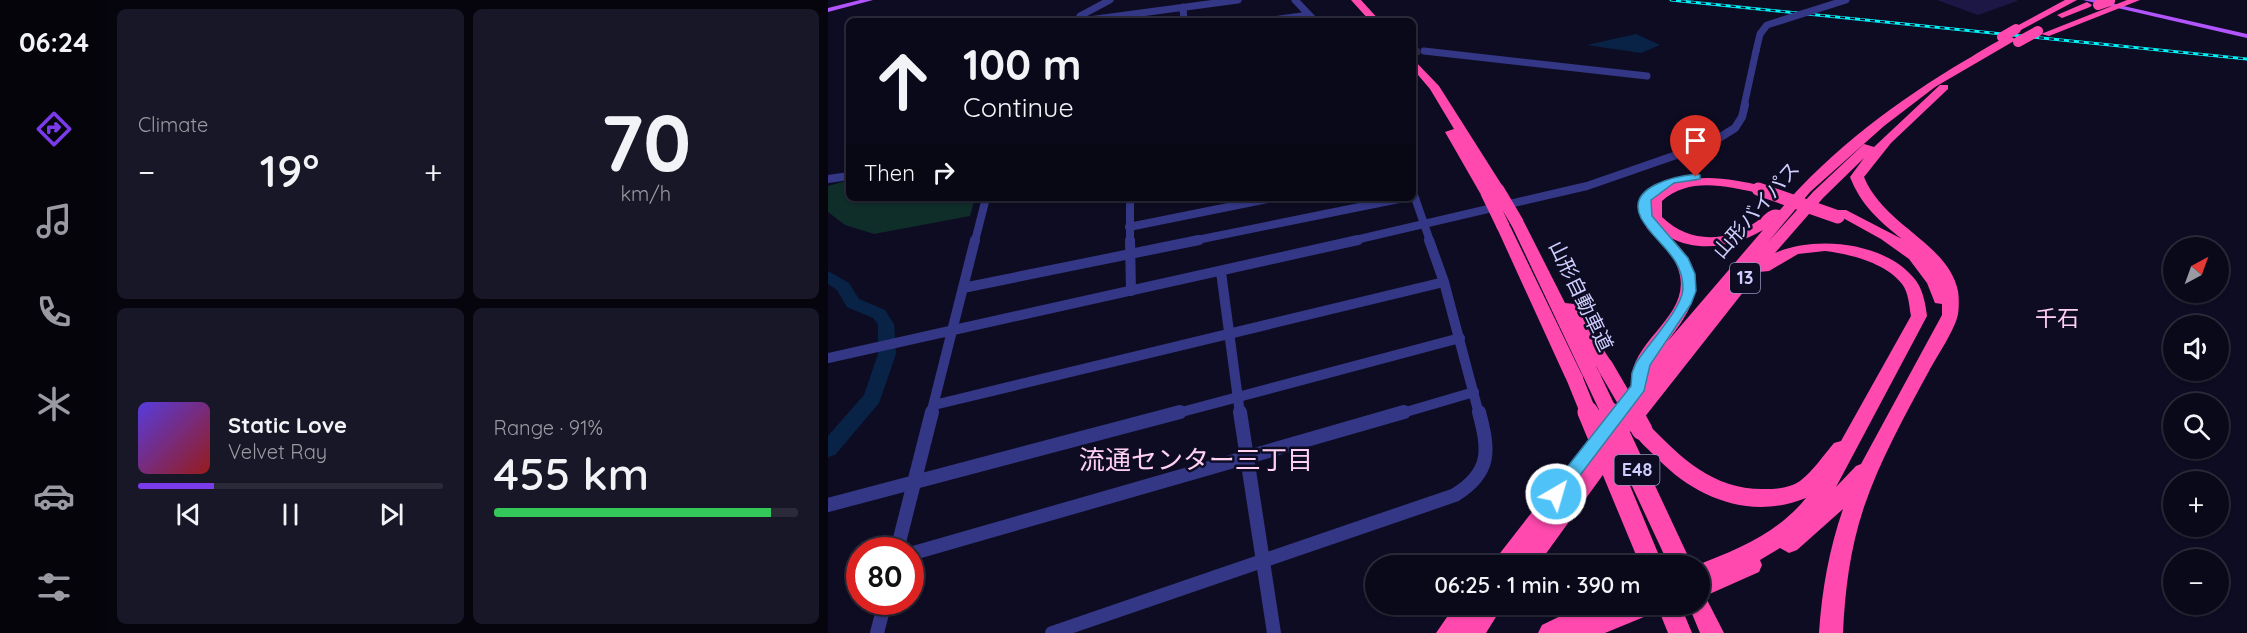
<!DOCTYPE html>
<html lang="en">
<head>
<meta charset="utf-8">
<style>
  body { margin:0; font-family:Quicksand,"Noto Sans JP",sans-serif; background:#181727; color:#f1f3f6; height:100vh; display:flex; flex-direction:column; font-size:22px; white-space:nowrap }
  * { box-sizing:border-box; margin:0 }
  p { font-size:20px; color:#999aa2 }
  .icon { flex:none; width:33px; height:33px; fill:none; stroke:currentColor; stroke-width:2; stroke-linecap:round; stroke-linejoin:round }
  .map { position:relative; flex:1; overflow:hidden }
  .drawer { display:flex; flex-direction:column; gap:9px; padding:9px; background:#06050e; width:720px }
  .drawer>* { flex:none }
  .hud { position:absolute; left:18px; top:18px; width:570px; height:183px; border-radius:9px; box-shadow:0 2px 4px #0004,0 0 0 2px #2a2a39; background:#0a091a; color:#f1f3f6; overflow:hidden }
  .needle { width:39px; rotate:41deg }
  .fabs { position:absolute; left:1335px; top:237px; display:grid; gap:12px }
  .fabs a { display:grid; place-items:center; width:66px; height:66px; border-radius:50%; background:#0a091a; box-shadow:0 2px 4px #0004,0 0 0 2px #2a2a39; font-size:30px }
  .speed { position:absolute; left:18px; top:537px; display:flex; gap:12px; font-size:30px; font-weight:700; text-align:center }
  .speed>* { display:grid; place-content:center; width:78px; height:78px; border-radius:50%; background:#0a091a; box-shadow:0 2px 4px #0004,0 0 0 2px #2a2a39; line-height:1 }
  .speed .limit { border:9px solid #d22; background:#fff; color:#111 }
  .pin { position:absolute; display:grid; place-items:center; width:51px; height:51px; color:#fff; margin:-62px -26px; border-radius:50% 50% 50% 0; rotate:-45deg; box-shadow:0 0 6px #0007 }
  .pin .icon { rotate:45deg }
  .me { position:absolute; width:66px; margin:-33px; rotate:38deg; stroke-linejoin:round; filter:drop-shadow(0 0 4px #0008) }
  .turn { display:flex; align-items:center; gap:21px; height:126px; padding:0 18px; font-size:27px }
  .turn .icon { width:78px; height:78px; stroke-width:2.5 }
  .turn b { display:block; font-size:42px; line-height:51px }
  .then { display:flex; align-items:center; height:57px; padding:0 18px; background:#0003; gap:12px; font-size:22px }
  .big { font-size:45px; font-weight:600; line-height:1.1 }
  .drawer .card { flex:1; display:flex; flex-direction:column; justify-content:center; gap:9px; min-width:0; padding:0 21px; border-radius:9px; background:#181727 }
  .drawer .dial { align-items:center; gap:0 }
  .dial b { font-size:78px; line-height:1 }
  .song { display:flex; align-items:center; gap:18px }
  .cover { width:72px; height:72px; border-radius:9px; background:linear-gradient(135deg,hsl(250 70% 55%),hsl(0 70% 35%)) }
  .played { height:6px; border-radius:3px; background:linear-gradient(90deg,#7c3aed 25%,#2a2a39 25%) }
  .keys { display:flex; justify-content:space-around; direction:ltr }
  .heat { display:flex; justify-content:space-between; align-items:center; font-size:33px; direction:ltr }
  .charge { height:9px; border-radius:4px; background:linear-gradient(90deg,#34c759 91%,#2a2a39 0) }
  .drawer .tiles { flex:1; display:grid; gap:9px; grid-template-columns:repeat(2,1fr) }
  .trip { position:absolute; left:537px; top:555px; width:345px; height:60px; border-radius:30px; background:#0a091a; box-shadow:0 2px 4px #0004,0 0 0 2px #2a2a39; font-weight:600; line-height:60px; text-align:center }
  main { display:flex; flex:1; min-height:0 }
  .menu { display:flex; flex-direction:column; width:108px; justify-content:space-around; align-items:center; background:#04040a; color:#999aa2 }
  .menu .icon { width:42px; height:42px }
  .menu .selected { color:#7c3aed }
  .menu b { font-size:27px; color:#f1f3f6 }
  .map>svg:first-child { display:block }
  .green { fill:#0f2d29 }
  .water { fill:#082346 }
  .lines { fill:none; stroke-linecap:round; stroke-linejoin:round }
  .river { fill:#082346; fill-rule:evenodd }
  .building { fill:#1c1745 }
  .minor-tunnel { stroke:#2b2944; stroke-width:7; stroke-dasharray:7 3; stroke-linecap:butt }
  .minor-far3 { stroke:#343785; stroke-width:7 }
  .minor-far2 { stroke:#343785; stroke-width:8 }
  .minor-far1 { stroke:#343785; stroke-width:10 }
  .minor { stroke:#343785; stroke-width:14 }
  .major { fill:#b255ff; fill-rule:evenodd }
  .highway { fill:#ff49ae; fill-rule:evenodd }
  .rail-casing { stroke:#00f3f9; stroke-width:3 }
  .rail { stroke:#0e0c23; stroke-width:1.5; stroke-dasharray:5; stroke-linecap:butt }
  .minor-bridge { stroke:#343785; stroke-width:7 }
  .highway-bridge-far3 { stroke:#ff49ae; stroke-width:10 }
  .highway-bridge-far2 { stroke:#ff49ae; stroke-width:13 }
  .highway-bridge-far1 { stroke:#ff49ae; stroke-width:16 }
  .highway-bridge { stroke:#ff49ae; stroke-width:21 }
  .route { fill:#4fc3f7; stroke:#337fa1; stroke-width:1.5 }
  .labels { text-anchor:middle; stroke-width:5; stroke-linejoin:round; paint-order:stroke }
  .shield { fill:#0e0c23; stroke:#9594bd; stroke-width:1.5 }
  .shield-label { font-size:18px; font-weight:bold; fill:#cfceff }
  .street-label { font-size:20px; fill:#cfceff; stroke:#0e0c23 }
  .quarter-label { font-size:22px; fill:#ffd0f1; stroke:#0e0c23 }
  .near-neighbourhood-label { font-size:26px; fill:#ffd0f1; stroke:#0e0c23 }
</style>
</head>
<body>
<main>
<nav class="menu">
<b>06:24</b>
<svg class="icon selected" aria-label="directions" viewBox="0 0 24 24"><path d="M12 3l9 9-9 9-9-9zM9 14v-3h6M13 9l2 2-2 2"/></svg>
<svg class="icon" aria-label="music" viewBox="0 0 24 24"><path d="M9 18V5l10-2v13"/><circle cx="6" cy="18" r="3"/><circle cx="16" cy="16" r="3"/></svg>
<svg class="icon" aria-label="phone" viewBox="0 0 24 24"><path d="M5 4h4l2 5-3 2q2 4 5 5l2-3 5 2v4C11 20 4 13 5 4z"/></svg>
<svg class="icon" aria-label="climate" viewBox="0 0 24 24"><path d="M12 3v18M4 7l16 10M4 17L20 7"/></svg>
<svg class="icon" aria-label="car" viewBox="0 0 24 24"><path d="M5 17H2v-5l4-1 3-4h7l3 4 3 1v5h-3M9 17h6M6 11h13"/><circle cx="7" cy="17" r="2"/><circle cx="17" cy="17" r="2"/></svg>
<svg class="icon" aria-label="filters" viewBox="0 0 24 24"><path d="M4 7h16M4 17h16"/><circle cx="9" cy="7" r="2"/><circle cx="15" cy="17" r="2"/></svg>
</nav>
<section class="drawer">
<div class="tiles">
<div class="card"><p>Climate</p>
<div class="heat"><a>−</a><b class="big">19°</b><a>+</a></div>
</div>
<div class="card dial"><b>70</b><p>km/h</p></div>
<div class="card">
<div class="song"><i class="cover"></i><div><b>Static Love</b><p>Velvet Ray</p></div></div>
<div class="played"></div>
<div class="keys"><svg class="icon" aria-label="previous" viewBox="0 0 24 24"><path d="M18 5L8 12l10 7zM5 5v14"/></svg><svg class="icon" aria-label="pause" viewBox="0 0 24 24"><path d="M8 5v14M16 5v14"/></svg><svg class="icon" aria-label="next" viewBox="0 0 24 24"><path d="M6 5l10 7-10 7zM19 5v14"/></svg></div>
</div>
<div class="card"><p>Range · 91%</p><b class="big">455 km</b><div class="charge"></div></div>
</div>
</section>
<div class="map">
<svg width="1419" height="633" viewBox="0 0 1419 633">
  <rect width="100%" height="100%" fill="#0e0c23"/>
  <path class="green" d="M21,180V198H147L142,216L46,234L17,225L0,212V186Z"/>
  <path class="water" d="M808,34L832,45L813,53L759,45Z"/>
  <g class="lines">
    <path class="river" d="M0,271L21,283L31,299L57,310L66,324L68,354L51,403L7,455L0,457V436L36,395L50,354V324L45,318L19,307L9,290L0,284Z"/>
  </g>
  <path class="building" d="M1109,0H1189V1L1150,15Z"/>
  <g class="lines">
    <path class="minor-tunnel" d="M585,52L596,51"/>
    <path class="minor-far3" d="M467,0L487,21
      M355,7L356,21
      M252,16L282,0
      M253,21L410,0
      M436,21L481,15
      M524,21H527
      M596,51L819,76
      M916,106L928,51"/>
    <path class="minor-far2" d="M0,179L21,176
      M585,192L602,241
      M302,198V241
      M301,227L445,198
      M147,241L158,198
      M364,241L576,198
      M523,241L759,186L883,143L907,128L914,117L917,105"/>
    <path class="minor-far1" d="M302,240L303,291
      M601,240L616,282L651,414
      M393,272L412,414
      M135,288L371,240
      M0,358L530,240
      M106,405L616,282
      M103,414L147,240
      M346,414L632,338
      M571,414L646,392"/>
    <path class="minor" d="M412,412L446,633
      M0,505L352,412
      M69,550L104,412
      M82,554L576,412
      M49,633L57,602
      M224,633L627,495C664,472 661,450 651,412"/>
    <path class="major" d="M32,0H45L0,12V8Z
      M1255,0H1269L1419,34V38Z"/>
    <path class="highway" d="M523,0H533L552,21H542Z
      M1237,0H1249L1191,31L1183,29Z
      M1299,0H1312L1221,36L1213,34Z
      M1259,2L1264,5L1262,7L1234,18L1229,15Z
      M1182,36L1187,39L1186,41L1107,87L1056,126L982,192L940,242L985,192L1036,144L1046,147L1112,85H1120V89L1063,143L1036,177C1056,226 1120,243 1130,291C1131,297 1131,308 1130,314C1127,330 1109,356 1101,371C1077,415 1052,460 1036,507C1022,549 1017,590 1015,633H991C994,589 1001,550 1015,509L969,550L961,553L952,548L932,560L934,565L931,572L877,596L896,633H872L860,604H872V566H867C908,550 949,534 978,498C923,520 869,499 830,459C821,450 810,441 805,431L800,432L791,427L780,441L790,442L793,448L790,454L709,566H662L803,385C800,336 877,313 845,258C839,246 826,238 818,227L824,223L820,218L822,197C854,170 897,177 935,186V192L930,193C897,186 861,177 834,201V217C861,243 897,243 928,222C937,216 941,207 952,210C1003,150 1070,100 1138,60C1152,52 1167,41 1182,36ZM1036,158L1022,177C1033,205 1051,221 1074,239L1018,210H1008L1006,213L1053,239L1081,259L1099,283L1107,303L1114,304V315L1033,464L1028,466L1008,487L1099,316C1097,302 1095,288 1085,277C1055,242 987,235 947,253L995,198ZM935,230L839,342C869,303 883,276 843,238C872,253 908,246 935,230ZM997,251C1022,254 1058,263 1074,284C1081,293 1081,306 1083,316L1013,441L1006,443C995,456 985,471 972,481C962,488 949,489 937,489C886,490 854,459 821,425L812,423L931,272L941,271L970,254Z
      M585,59L611,86L677,190L675,193H666L659,197L652,193L617,132L626,129L602,89L585,69Z
      M689,218L696,222L737,303L746,304L786,366L783,370H771L768,366L773,376L770,381H758L755,376L682,222Z
      M675,222L682,226L755,377L752,382H740L737,377L668,226Z
      M628,604H676L658,633H608Z
      M757,604H852L864,633H840L830,608L828,612L777,633H710L714,625Z"/>
    <g class="rail-casing">
      <path id="rail" d="M843,0L1419,59"/>
    </g>
    <use href="#rail" class="rail"/>
    <path class="minor-bridge" d="M928,51L932,34L939,25L1018,0"/>
    <path class="highway-bridge-far3" d="M1270,5L1282,1
      M1174,37L1188,29
      M1190,42L1210,31"/>
    <path class="highway-bridge-far2" d="M930,189L1010,217
      M670,190L689,222
      M659,193L675,226"/>
    <path class="highway-bridge-far1" d="M777,366L805,414
      M764,376L782,414
      M746,377L761,414"/>
    <path class="highway-bridge" d="M760,412L824,566
      M781,412L853,566
      M804,412L814,430"/>
  </g>
  <path class="route" d="M868,174L872,175V179L846,183L823,200L824,216L860,258L867,274L868,291L863,304L822,365L816,391L734,499L728,501L722,499L720,494L722,489L803,386L804,373L808,363C820,344 854,309 855,289C855,255 827,244 813,218C797,186 849,176 868,174Z"/>
  <g class="labels">
    <g class="shield">
      <rect x="902" y="263" width="30" height="30" rx="4.5"/>
      <rect x="786.5" y="455" width="45" height="30" rx="4.5"/>
    </g>
    <g class="shield-label">
      <text x="917" y="284">13</text>
      <text x="809" y="476">E48</text>
    </g>
    <g class="street-label">
      <text transform="translate(928 210) rotate(-49)" y="7">山形バイパス</text>
      <text transform="translate(753 296) rotate(64)" y="7">山形自動車道</text>
    </g>
    <g class="quarter-label">
      <text x="1229" y="326">千石</text>
    </g>
    <g class="near-neighbourhood-label">
      <text x="368" y="469">流通センター三丁目</text>
    </g>
  </g>
</svg>
<div class="fabs">
<a><svg class="needle" viewBox="-14 -14 28 28"><path d="M0-13l5 13h-10z" fill="#e53935"/><path d="M0 13l5-13h-10z" fill="#999aa2"/></svg></a>
<a><svg class="icon" aria-label="sound" viewBox="0 0 24 24"><path d="M4 9h4l5-4v14l-5-4H4zM17 9q2 3 0 6"/></svg></a>
<a><svg class="icon" aria-label="search" viewBox="0 0 24 24"><circle cx="10" cy="10" r="6"/><path d="M15 15l6 6"/></svg></a>
<a>+</a>
<a>−</a>
</div>
<div class="speed"><div class="limit">80</div></div>
<div class="pin" style="left:868px;top:177px;background:#d93025"><svg class="icon" aria-label="arrive" viewBox="0 0 24 24"><path d="M6 21V4h12l-3 4 3 4H6"/></svg></div>
<svg class="me" style="left:728px;top:494px" viewBox="-20 -20 40 40"><circle r="17" fill="#4fc3f7" stroke="#fff" stroke-width="3"/><path d="M0-11L8 9 0 5-8 9z" fill="#fff"/></svg>
<div class="trip">06:25 · 1 min · 390 m</div>
<div class="hud">
<div class="turn"><svg class="icon" aria-label="ahead" viewBox="0 0 24 24"><path d="M12 20V5M6 11l6-6 6 6"/></svg><div><b>100 m</b>Continue</div></div>
<div class="then">Then<svg class="icon" aria-label="right" viewBox="0 0 24 24"><path d="M7 20v-9h11M14 6l5 5-5 5"/></svg></div>
</div>
</div>
</main>
</body>
</html>
